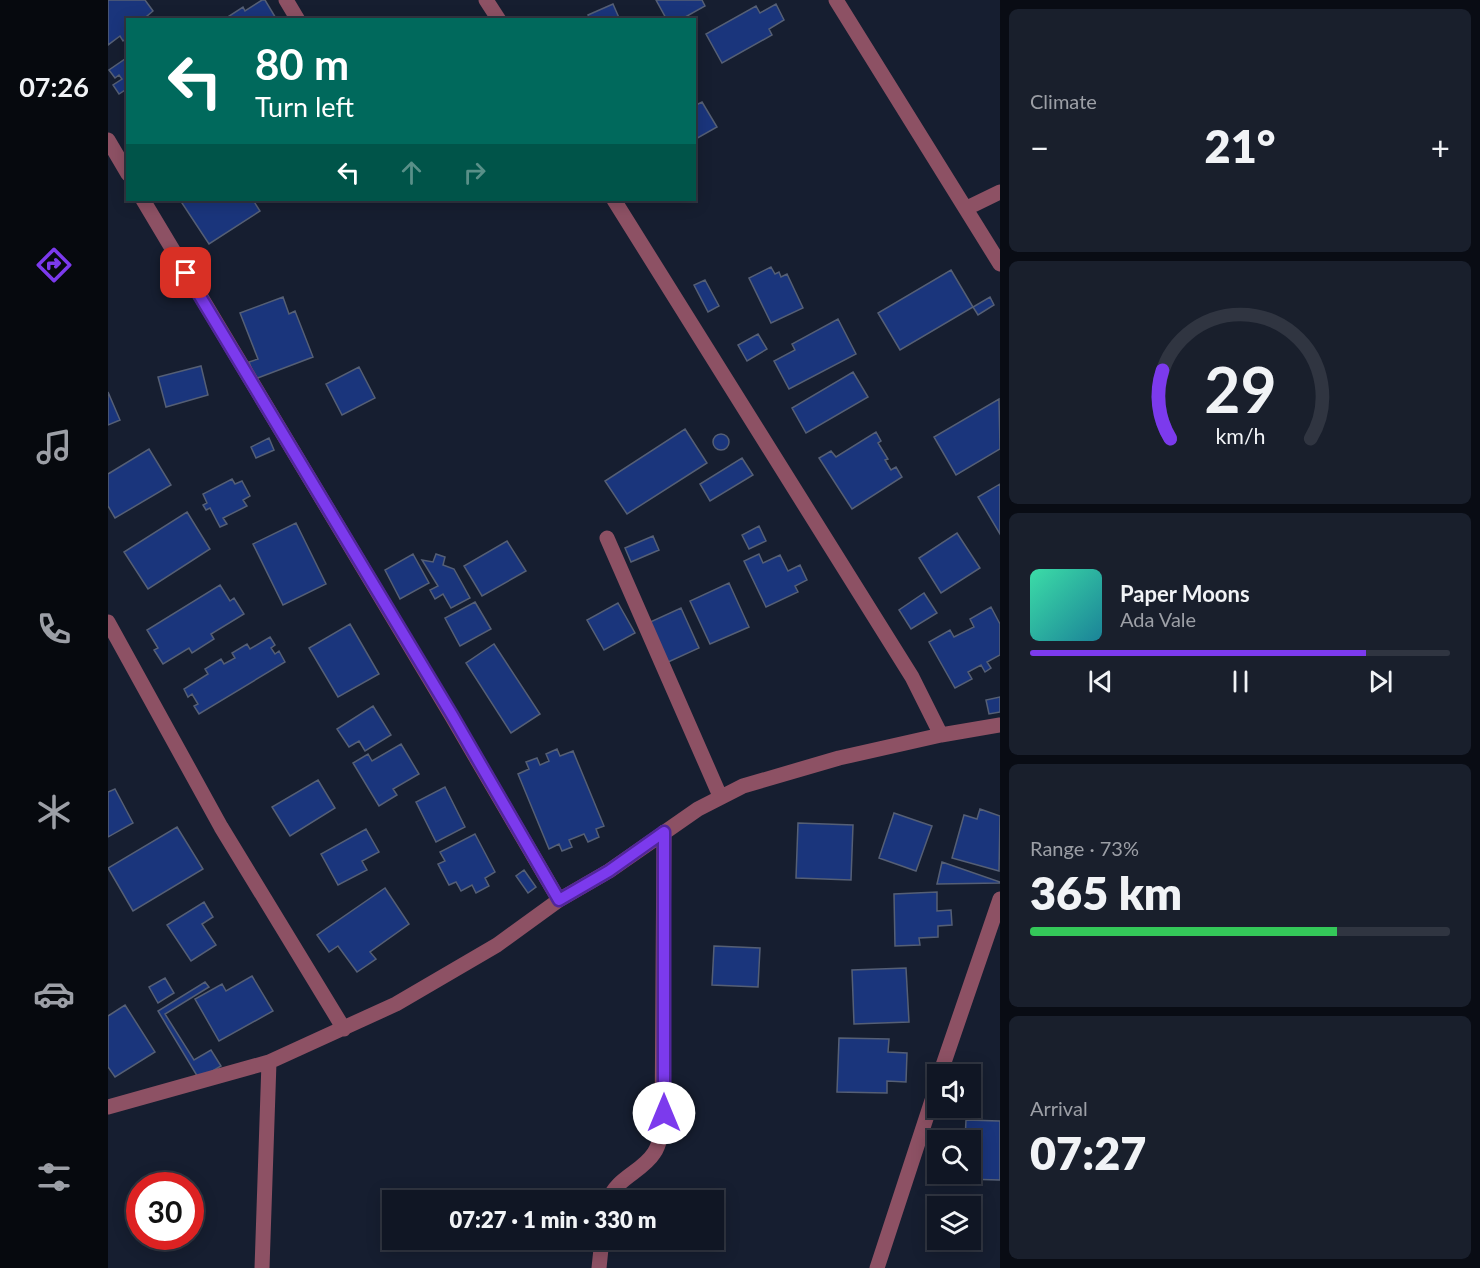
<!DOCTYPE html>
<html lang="en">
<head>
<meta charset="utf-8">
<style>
  body { margin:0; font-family:Lato,sans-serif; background:#191f2c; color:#f1f3f6; height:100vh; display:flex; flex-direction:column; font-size:22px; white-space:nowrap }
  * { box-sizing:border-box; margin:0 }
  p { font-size:20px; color:#9c9fa6 }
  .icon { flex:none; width:33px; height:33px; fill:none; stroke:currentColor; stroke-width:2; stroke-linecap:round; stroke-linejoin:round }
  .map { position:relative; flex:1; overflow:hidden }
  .side { display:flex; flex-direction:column; gap:9px; padding:9px; background:#090c14; width:480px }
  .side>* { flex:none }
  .hud { position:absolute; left:18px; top:18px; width:570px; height:183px; border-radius:0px; box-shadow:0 3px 15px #0003,0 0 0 2px #303541; background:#00695c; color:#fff; overflow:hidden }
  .tools { position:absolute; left:819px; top:1064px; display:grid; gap:12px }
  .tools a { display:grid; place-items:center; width:54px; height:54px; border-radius:0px; background:#101624; box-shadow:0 3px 15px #0003,0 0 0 2px #303541; font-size:30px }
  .speed { position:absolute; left:18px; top:1172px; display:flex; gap:12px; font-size:30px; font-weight:700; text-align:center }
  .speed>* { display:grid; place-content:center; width:78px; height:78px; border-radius:50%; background:#101624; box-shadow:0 3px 15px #0003,0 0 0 2px #303541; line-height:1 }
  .speed .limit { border:9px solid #d22; background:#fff; color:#111 }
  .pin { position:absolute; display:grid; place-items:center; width:51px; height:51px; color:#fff; margin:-26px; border-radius:12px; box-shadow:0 3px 9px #0006 }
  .me { position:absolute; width:66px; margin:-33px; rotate:0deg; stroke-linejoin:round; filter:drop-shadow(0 0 4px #0008) }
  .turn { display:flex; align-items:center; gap:21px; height:126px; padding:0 30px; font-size:27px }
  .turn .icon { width:78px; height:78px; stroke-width:2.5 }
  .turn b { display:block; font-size:42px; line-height:51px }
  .lanes { display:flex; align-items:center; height:57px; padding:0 30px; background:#0003; justify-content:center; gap:30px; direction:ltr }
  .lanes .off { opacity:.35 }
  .big { font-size:45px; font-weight:800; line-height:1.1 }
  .side .card { flex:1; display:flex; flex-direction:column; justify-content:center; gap:9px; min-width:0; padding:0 21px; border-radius:9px; background:#191f2c }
  .side .dial { align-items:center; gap:0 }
  .dial svg { height:156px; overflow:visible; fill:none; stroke:#303541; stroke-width:7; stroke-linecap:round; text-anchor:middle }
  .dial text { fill:#f1f3f6; stroke:none }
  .song { display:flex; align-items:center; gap:18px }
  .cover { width:72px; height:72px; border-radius:9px; background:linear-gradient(135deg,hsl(160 70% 55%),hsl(190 70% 35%)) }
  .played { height:6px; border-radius:3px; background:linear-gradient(90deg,#7c3aed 80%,#303541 80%) }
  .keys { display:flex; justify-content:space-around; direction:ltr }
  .heat { display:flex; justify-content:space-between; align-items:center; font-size:33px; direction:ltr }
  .charge { height:9px; border-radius:4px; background:linear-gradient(90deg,#34c759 73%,#303541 0) }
  .trip { position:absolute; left:274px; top:1190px; width:342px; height:60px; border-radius:0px; background:#101624; box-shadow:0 3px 15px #0003,0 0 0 2px #303541; font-weight:800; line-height:60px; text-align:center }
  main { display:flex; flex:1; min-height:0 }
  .tab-bar { display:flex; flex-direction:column; width:108px; justify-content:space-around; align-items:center; background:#06090e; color:#9c9fa6 }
  .tab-bar .icon { width:42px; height:42px }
  .tab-bar .current { color:#7c3aed }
  .tab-bar b { font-size:27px; color:#f1f3f6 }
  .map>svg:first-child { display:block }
  .building { fill:#1a357c; stroke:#555f75; stroke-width:1.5 }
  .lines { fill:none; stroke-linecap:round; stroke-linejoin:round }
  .minor { stroke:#8d5164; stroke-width:15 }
  .route-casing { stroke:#51269a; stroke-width:15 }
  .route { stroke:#7c3aed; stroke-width:10 }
</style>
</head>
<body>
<main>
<nav class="tab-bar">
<b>07:26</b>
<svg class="icon current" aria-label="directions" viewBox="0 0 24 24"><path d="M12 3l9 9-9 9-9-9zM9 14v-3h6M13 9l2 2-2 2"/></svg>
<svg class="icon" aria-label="music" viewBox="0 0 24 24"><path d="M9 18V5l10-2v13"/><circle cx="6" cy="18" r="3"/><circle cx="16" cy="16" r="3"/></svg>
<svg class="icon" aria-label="phone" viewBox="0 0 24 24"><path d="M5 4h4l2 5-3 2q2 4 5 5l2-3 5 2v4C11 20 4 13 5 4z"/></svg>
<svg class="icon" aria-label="climate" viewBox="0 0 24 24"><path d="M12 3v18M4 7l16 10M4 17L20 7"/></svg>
<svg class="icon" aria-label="car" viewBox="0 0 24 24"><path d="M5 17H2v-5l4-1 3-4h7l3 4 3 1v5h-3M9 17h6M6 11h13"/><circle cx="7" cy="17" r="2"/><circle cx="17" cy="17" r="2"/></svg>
<svg class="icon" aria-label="filters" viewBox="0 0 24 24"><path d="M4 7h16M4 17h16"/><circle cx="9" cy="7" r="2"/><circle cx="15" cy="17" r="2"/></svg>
</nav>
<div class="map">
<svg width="892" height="1268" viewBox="0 0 892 1268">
  <rect width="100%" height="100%" fill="#161e30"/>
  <path class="building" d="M0,0H37L45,11L38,17L40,20H20V37L15,41L12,36L0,45Z
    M154,0H157L169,20H115L135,7L137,11Z
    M548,0H594L597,6L572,20H559Z
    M505,4L512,20H482L480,15Z
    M668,4L676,20L661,29L664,35L614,63L598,34L648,6L652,13Z
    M20,57V88L11,94L5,85L14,79L11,75L7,78L1,70Z
    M594,102L609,127L586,140V106Z
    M72,200H145L152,211L101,244Z
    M663,267L667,274L671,272L673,277L679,274L695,308L663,323L641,278Z
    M843,270L865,307L792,350L770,313Z
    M597,280L611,306L600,312L586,285Z
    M175,297L181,314L187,311L205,357L147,379L141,362L150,359L132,313Z
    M882,297L886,305L870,315L865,307Z
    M730,319L748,354L681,389L666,361L687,350L684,344Z
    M650,334L659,349L639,361L630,345Z
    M93,366L100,395L58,407L50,377Z
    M251,367L267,398L234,415L218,384Z
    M745,372L760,397L698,433L684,408Z
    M0,392L12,420L0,425Z
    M891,399L892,449L848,475L826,437Z
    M577,429L599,463L519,514L497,481Z
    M768,432L773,441L770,443L780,459L777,460L783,470L788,467L794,477L744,509L711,458L723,451L728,457Z
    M605 442a8 8 0 1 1 16 0a8 8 0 1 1-16 0Z
    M161,438L166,450L148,458L143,447Z
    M41,449L63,485L7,518L0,506V474Z
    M634,458L645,475L602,501L592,484Z
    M124,479L127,484L134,481L142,496L135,500L139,506L115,518L119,524L112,527L102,508L98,510L95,505L99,503L95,494Z
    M892,484V534L870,497Z
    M79,512L102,549L40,589L16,552Z
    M188,523L218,584L175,605L145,544Z
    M651,526L658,541L641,549L634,535Z
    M849,533L872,568L833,593L811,558Z
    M545,536L551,550L523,562L517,548Z
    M399,541L418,571L374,596L356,566Z
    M305,554L321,583L292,599L277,570Z
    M328,554L337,557L335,565L346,569L362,598L343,608L335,594L327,599L322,590L330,586L314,560L325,562Z
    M651,554L655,563L672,555L680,571L692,565L699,580L687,586L690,592L658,607L636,561Z
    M621,583L641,627L602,644L582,601Z
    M112,585L122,601L126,598L136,614L103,634L106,639L84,653L81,648L55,664L46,650L50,648L39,630Z
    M816,593L829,613L803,629L791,610Z
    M367,602L383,629L352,646L337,618Z
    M510,603L527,633L496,650L479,620Z
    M883,607L892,624V655L879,662L883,668L877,672L873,665L860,672L864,679L847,688L821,642L842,630L846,637L866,627L862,619Z
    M573,608L591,648L558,663L540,623Z
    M242,624L271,674L230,697L201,648Z
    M162,637L167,645L163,648L167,654L171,651L177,662L91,714L86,706L90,704L84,694L80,697L76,689L100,674L97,669L113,659L116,664L127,658L124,653L139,644L142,649Z
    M386,644L432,714L403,733L358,663Z
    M892,697V712L881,714L878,700Z
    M265,706L283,735L257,751L251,741L241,747L229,729Z
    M293,744L311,774L285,789L289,795L271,806L245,763L260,754L264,761Z
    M449,749L452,756L465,751L496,826L488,829L491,837L480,842L476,834L461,840L464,847L454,851L451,844L441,849L410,774L421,769L418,762L429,758L432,765L441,761L438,754Z
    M210,780L227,808L182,836L164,807Z
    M337,787L357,827L328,842L308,802Z
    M7,789L25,823L0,837V792Z
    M872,809L892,816L891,871L844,858L856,815L869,819Z
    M786,813L824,826L808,871L771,858Z
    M690,823L745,825L743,880L688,878Z
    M69,827L95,869L25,911L0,868Z
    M258,829L271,852L254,861L259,870L230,885L213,854Z
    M367,834L387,872L377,878L381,886L368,893L364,885L353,891L348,882L341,885L330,864L337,861L332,852Z
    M834,862L892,882V883L829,884Z
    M416,870L428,887L420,893L408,876Z
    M277,888L301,924L262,952L268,959L249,972L230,946L221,952L209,935Z
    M829,892V911L843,910L844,925L830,926V937L811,938L812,945L787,946L786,894Z
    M96,902L105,917L94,924L108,945L83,961L59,925Z
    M606,946L652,948L650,987L604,985Z
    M798,968L801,1022L746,1024L744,970Z
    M144,976L165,1011L111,1041L87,999L114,984L118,991Z
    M57,978L66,993L50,1003L41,987Z
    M97,982L101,987L57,1014L86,1060L103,1050L113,1066L91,1079L50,1011Z
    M17,1005L47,1052L7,1077L0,1067V1016Z
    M731,1038L781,1039L780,1052L799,1053L798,1082L779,1081V1093L729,1092Z
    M858,1120L892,1121V1180L856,1179V1173H862V1140H857Z"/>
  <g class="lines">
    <path class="minor" d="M178,0L190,20
      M378,0L391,20
      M728,0L892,264
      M0,140L20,174
      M35,200L343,715L451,900
      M506,200L804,677L833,735
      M859,208L892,192
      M499,538L612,796
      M0,622L113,827L236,1029
      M832,1074L892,899
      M0,1107L161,1062L288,1004L389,945L451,900L501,871L590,809L635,786L731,758L833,735L892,725
      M501,1200C508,1178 534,1172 546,1153C551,1146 552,1138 554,1131L556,832
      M154,1268L161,1062
      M491,1268L494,1239
      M769,1268L830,1082"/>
  </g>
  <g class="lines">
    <g class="route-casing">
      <path id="route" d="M78,273L344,715L451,900L501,871L556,832V1113"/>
    </g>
    <use href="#route" class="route"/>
  </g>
</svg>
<div class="tools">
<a><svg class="icon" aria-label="sound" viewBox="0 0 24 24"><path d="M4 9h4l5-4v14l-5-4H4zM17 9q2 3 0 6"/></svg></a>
<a><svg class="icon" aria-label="search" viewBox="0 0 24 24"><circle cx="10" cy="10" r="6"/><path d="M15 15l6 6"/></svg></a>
<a><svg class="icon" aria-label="layers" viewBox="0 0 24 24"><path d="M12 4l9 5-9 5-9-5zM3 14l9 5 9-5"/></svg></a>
</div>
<div class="speed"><div class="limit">30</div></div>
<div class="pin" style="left:78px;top:273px;background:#d93025"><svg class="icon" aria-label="arrive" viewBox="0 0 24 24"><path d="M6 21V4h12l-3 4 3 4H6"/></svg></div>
<svg class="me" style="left:556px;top:1113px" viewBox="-20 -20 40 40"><circle r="19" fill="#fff"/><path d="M0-13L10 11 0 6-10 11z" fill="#7c3aed"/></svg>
<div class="trip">07:27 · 1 min · 330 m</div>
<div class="hud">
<div class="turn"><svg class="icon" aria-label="left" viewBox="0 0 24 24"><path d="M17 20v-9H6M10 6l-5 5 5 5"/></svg><div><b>80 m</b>Turn left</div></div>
<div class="lanes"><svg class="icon" aria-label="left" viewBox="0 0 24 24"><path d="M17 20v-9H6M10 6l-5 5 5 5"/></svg><svg class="icon off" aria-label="ahead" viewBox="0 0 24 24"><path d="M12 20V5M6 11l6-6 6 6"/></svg><svg class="icon off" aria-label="right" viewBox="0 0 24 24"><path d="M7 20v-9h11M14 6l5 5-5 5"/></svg></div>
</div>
</div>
<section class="side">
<div class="card"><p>Climate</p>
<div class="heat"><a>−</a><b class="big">21°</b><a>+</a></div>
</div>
<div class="card dial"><svg viewBox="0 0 100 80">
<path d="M14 69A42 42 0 1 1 86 69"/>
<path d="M14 69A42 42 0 0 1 10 34" stroke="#7c3aed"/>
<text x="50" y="56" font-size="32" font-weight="700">29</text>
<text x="50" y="72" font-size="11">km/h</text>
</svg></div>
<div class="card">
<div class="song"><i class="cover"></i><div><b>Paper Moons</b><p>Ada Vale</p></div></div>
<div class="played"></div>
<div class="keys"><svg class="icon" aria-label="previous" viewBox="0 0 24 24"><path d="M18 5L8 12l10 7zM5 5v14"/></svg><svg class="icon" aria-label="pause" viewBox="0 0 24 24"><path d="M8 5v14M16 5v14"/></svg><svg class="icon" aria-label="next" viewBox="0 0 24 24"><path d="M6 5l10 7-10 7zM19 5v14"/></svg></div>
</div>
<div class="card"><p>Range · 73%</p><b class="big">365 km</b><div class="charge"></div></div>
<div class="card"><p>Arrival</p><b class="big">07:27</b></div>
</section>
</main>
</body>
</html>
